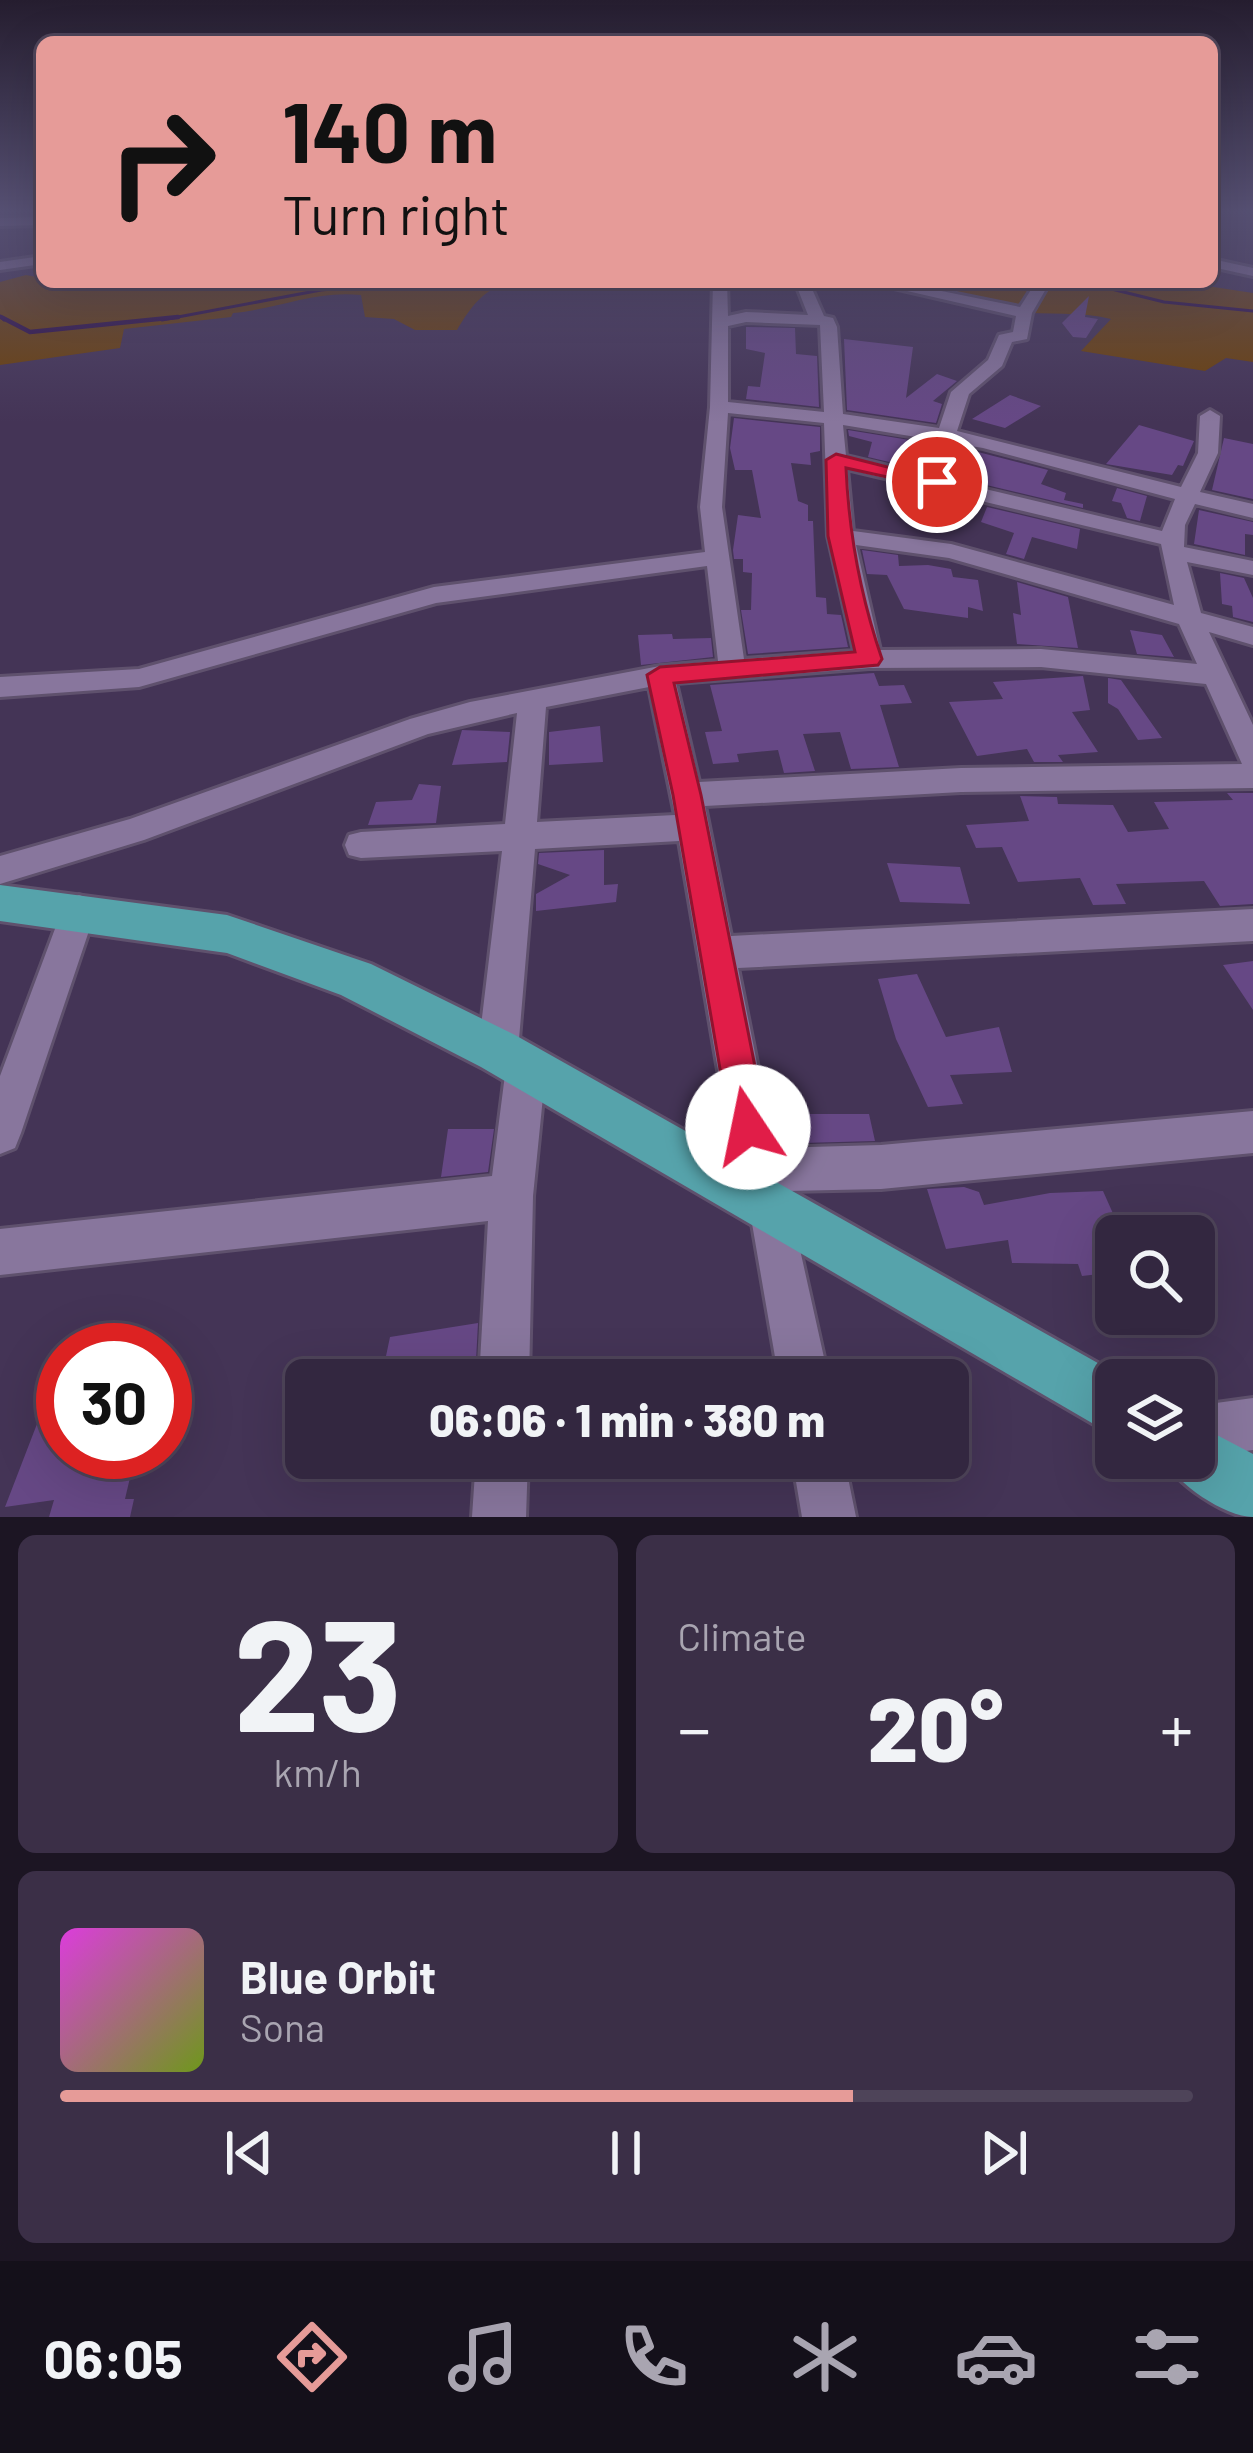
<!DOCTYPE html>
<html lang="en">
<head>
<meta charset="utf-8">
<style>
  body { margin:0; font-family:Barlow,sans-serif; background:#3b2f47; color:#f1f3f6; height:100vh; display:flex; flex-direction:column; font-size:45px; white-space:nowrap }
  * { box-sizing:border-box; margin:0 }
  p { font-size:39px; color:#a9a5b1 }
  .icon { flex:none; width:66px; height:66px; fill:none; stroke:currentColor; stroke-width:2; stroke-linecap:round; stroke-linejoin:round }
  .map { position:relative; height:1517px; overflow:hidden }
  .side { display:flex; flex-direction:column; gap:18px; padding:18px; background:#1c1523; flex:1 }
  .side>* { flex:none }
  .top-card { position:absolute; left:36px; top:36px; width:1182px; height:252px; border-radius:18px; box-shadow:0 12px 48px #0002,0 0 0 3px #4e4459; background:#e69b98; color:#111; overflow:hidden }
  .fabs { position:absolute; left:1095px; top:1215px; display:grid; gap:24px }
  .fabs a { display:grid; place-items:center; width:120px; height:120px; border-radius:18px; background:#332740; box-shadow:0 12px 48px #0002,0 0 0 3px #4e4459; font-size:60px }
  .speed { position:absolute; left:36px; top:1323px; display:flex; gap:24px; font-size:60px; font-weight:700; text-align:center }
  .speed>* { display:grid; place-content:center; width:156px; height:156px; border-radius:50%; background:#332740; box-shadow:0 12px 48px #0002,0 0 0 3px #4e4459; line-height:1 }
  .speed .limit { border:18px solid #d22; background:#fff; color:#111 }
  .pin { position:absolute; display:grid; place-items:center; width:102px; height:102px; color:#fff; margin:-51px; border:6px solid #fff; border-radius:50%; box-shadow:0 3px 12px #0007 }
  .me { position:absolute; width:132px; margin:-66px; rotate:349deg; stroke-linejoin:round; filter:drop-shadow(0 0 9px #0008) }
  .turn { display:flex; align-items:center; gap:42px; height:252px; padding:0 48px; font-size:54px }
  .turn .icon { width:156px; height:156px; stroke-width:2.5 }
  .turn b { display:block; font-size:84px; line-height:102px }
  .big { font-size:90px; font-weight:800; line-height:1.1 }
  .side .tile { flex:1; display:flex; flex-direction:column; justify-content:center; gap:18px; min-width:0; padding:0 42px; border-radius:18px; background:#3b2f47 }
  .side .dial { align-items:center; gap:0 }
  .dial b { font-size:156px; line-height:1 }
  .song { display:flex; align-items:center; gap:36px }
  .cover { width:144px; height:144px; border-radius:18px; background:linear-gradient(135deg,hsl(300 70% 55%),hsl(80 70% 35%)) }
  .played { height:12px; border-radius:6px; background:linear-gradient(90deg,#e69b98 70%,#4e4459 70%) }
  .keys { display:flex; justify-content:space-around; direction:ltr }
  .heat { display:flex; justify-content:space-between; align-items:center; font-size:66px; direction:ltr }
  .side .tiles { flex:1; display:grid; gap:18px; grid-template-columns:1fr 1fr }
  .tile:last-child { grid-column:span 2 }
  .trip { position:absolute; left:285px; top:1359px; width:684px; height:120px; border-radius:18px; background:#332740; box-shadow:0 12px 48px #0002,0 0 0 3px #4e4459; font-weight:800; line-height:120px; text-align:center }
  .dock { display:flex; height:192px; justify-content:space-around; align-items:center; background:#14101a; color:#a9a5b1 }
  .dock .icon { width:84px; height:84px }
  .dock .on { color:#e69b98 }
  .dock b { font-size:54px; color:#f1f3f6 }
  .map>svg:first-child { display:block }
  .green { fill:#6e4105 }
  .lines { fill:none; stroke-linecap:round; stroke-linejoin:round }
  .stream-far1 { stroke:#2e0e47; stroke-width:3 }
  .stream { stroke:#2e0e47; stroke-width:4.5 }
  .building { fill:#664885 }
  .minor-casing { stroke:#5f516d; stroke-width:6 }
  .major-casing { stroke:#5f516d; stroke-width:6 }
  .minor { fill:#88769d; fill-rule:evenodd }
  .major { fill:#56a3ab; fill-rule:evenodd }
  .route { fill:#e11d48; stroke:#92132f; stroke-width:3 }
</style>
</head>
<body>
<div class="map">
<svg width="1253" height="1517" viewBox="0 0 1253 1517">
  <rect width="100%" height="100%" fill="#443456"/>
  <path class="green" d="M26,275L42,278V282H521C489,282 472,304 457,330H415L394,319L365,317L361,295C315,290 278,309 233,313L231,317L124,329L120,348L0,365V282Z
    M887,282H1104L1133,291L1194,284L1253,293V362L1226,358L1205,371L1081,351L1111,319C1074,310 1035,317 998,309C960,300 926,287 887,282Z"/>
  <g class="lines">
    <path class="stream-far1" d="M1083,282L1164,302L1253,311
      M0,316L4,320
      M162,320L321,290L416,282"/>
    <path class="stream" d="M1,317L30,332L178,317"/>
  </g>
  <path class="building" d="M1089,296L1085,317L1098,319L1086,338L1073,337L1062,323Z
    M746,327L795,328L796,354L817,356L819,407L746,399L748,386L760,387L765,353L746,349Z
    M844,339L913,347L906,398L937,374L957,381L933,401L942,404L936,423L847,410Z
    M1010,395L1041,406L1005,428L972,419Z
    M734,418L820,427V451L810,453L811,465L791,463L798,501L808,505V521H813L816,597L826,598L827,614L841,615L848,647L748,654L741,610H751L752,573L743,572V559H734L733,550L738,515L761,518L752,470H735L730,448Z
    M1139,425L1194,441L1183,466L1178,465L1172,475L1106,464Z
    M848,430L934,444L931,460L939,452L973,460L978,452L1048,470L1041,484L1066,493L1064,500L1083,504V508L868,457L872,442L849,436Z
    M1224,438L1253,444V499L1212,490Z
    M893,485L945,497L939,509L891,496Z
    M1117,488L1147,496L1140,521L1127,518L1121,503L1112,501Z
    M987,507L1080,529L1077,549L1032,537L1024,559L1006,554L1014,533L981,522Z
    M1199,510L1253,522V535L1245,534V555L1194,544Z
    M862,550L898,555L899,566L928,565L951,569L953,577L978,580L983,611L968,607V618L904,609L887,575L867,574Z
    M1220,573L1244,578L1253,598V622L1233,617L1232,606L1222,604Z
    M1017,582L1068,597L1078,648L1017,644L1013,613L1021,615Z
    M1130,630L1162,635L1174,657L1137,654Z
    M672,634L673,639L711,638L713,657L641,665L638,635Z
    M874,673L879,686L904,685L912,703L880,705L899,767L851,769L840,732L803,734L815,771L784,773L778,750L737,754L739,762L713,764L705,732L722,731L710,685Z
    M1083,676L1090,710L1072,712L1098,752L1058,755L1063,762H1034L1027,749L977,756L949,702L1003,699L993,682Z
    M1108,678L1121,680L1162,738L1138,740L1118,709L1108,703Z
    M600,726L603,762L549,765V732Z
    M462,730L510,732L507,762L452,765Z
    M419,784L441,786L436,823L368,825L376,802L412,800Z
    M1227,793H1253V904L1220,906L1204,881L1116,884L1126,904L1093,905L1080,878L1018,882L1002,847L976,848L966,825L1029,821L1020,796L1057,797L1058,804L1113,805L1128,832L1169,829L1154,802L1233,800Z
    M604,850V885L618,884L616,902L536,911V894L570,875L538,864L539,853Z
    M887,863L960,867L970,904L900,902Z
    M1253,961V1010L1223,965Z
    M917,974L946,1037L999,1027L1012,1072L950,1075L963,1104L928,1107L896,1039L878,979Z
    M798,1114H869L875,1141L802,1143Z
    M448,1129H494L488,1172L441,1177Z
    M964,1187L979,1192L984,1205L1050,1193L1103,1191L1123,1236H1116V1272L1082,1276L1078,1264L1012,1263L1008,1240L946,1249L927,1189Z
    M478,1323L475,1380H381L390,1337Z
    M62,1359L63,1452H136L125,1499H134L130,1517H49L54,1500L5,1507Z"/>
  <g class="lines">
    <g class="minor-casing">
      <path id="minor" d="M42,217V225L0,226V218Z
        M42,256V264L0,270V262Z
        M1212,259L1253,268V276L1212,267Z
        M713,282H727L728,316L746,312L808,315L795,282H809L824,316L833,318L837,327L843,414L939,428L951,392L988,360L999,335L1013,332L1016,316L868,282H897L1020,307L1036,282H1050L1032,313L1027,339L1012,342L1002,366L969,394L957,431L1181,487L1198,453L1200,416L1210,410L1220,416L1218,453L1200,492L1253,504V518L1195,504L1185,525L1184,547L1253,561V575L1187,562L1201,613L1253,627V645L1209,632L1253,725V788L961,792L705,806L731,936L1253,909V941L738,968L774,1148L881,1145L1253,1111V1153L881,1189L787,1191L829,1380H779L749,1206L735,1170L679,841L535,849L518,1051L526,1047L540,1053L546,1067L533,1196L529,1380H479L488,1221L0,1275V1229L492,1176L506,1067L498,1070L484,1065L478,1051L502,851L361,858L349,855L345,845L349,835L361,832L505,824L517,713L428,734L144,840L0,884V856L130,819L410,719L470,702L660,666L718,661L707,566L436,603L139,687L0,697V677L139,669L434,587L705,552L700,507L710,407ZM746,322L820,325L824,412L728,402V326ZM728,413L824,423L828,536L854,651L744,659L722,507ZM843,425L983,448L1175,499L1162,531L846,456ZM847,469L1161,544L1174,605L951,544L853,531ZM856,545L949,558L1179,624L1197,664L1041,649L880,650ZM1041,667L1206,684L1242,764L961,768L699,782L676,683L869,668ZM649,687L675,815L537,822L546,707Z
        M79,895L91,899L96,910L21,1133L15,1148L0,1154V1076L62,910L67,899Z
        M1253,1398V1450L1194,1458V1406Z
        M476,1458H528L526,1517H472Z
        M792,1458H844L856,1517H802Z"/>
    </g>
    <g class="major-casing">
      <path id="major" d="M0,885L227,915L371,964L515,1035L1128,1380H1116V1437L481,1067L341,995L227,953L0,921Z
        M1194,1423L1253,1454V1517C1225,1517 1175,1483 1164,1458H1194Z"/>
    </g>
    <use href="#minor" class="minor"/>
    <use href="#major" class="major"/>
  </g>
  <linearGradient id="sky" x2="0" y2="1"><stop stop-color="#251d2f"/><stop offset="0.5" stop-color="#565073"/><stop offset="1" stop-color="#565073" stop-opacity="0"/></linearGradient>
  <rect width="1253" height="422" fill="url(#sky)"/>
  <path class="route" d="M836,454L947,482L937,488L846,468C849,535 860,595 882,659L878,665L674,683L701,795L767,1127L762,1140L748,1146L735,1140L730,1127L673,795L647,675L660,667L855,652L828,536L826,460Z"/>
</svg>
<div class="fabs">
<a><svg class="icon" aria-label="search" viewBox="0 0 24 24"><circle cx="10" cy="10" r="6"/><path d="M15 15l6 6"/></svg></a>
<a><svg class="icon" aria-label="layers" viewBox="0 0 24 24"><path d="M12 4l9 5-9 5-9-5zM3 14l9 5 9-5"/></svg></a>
</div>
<div class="speed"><div class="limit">30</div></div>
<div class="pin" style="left:937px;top:482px;background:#d93025"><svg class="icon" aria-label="arrive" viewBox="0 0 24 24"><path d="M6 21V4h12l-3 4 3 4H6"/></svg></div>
<svg class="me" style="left:748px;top:1127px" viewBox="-20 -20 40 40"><circle r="19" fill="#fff"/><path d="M0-13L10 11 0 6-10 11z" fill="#e11d48"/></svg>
<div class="trip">06:06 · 1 min · 380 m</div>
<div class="top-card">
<div class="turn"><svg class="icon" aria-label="right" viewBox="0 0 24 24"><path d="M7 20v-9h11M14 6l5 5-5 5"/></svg><div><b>140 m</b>Turn right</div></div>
</div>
</div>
<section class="side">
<div class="tiles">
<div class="tile dial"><b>23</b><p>km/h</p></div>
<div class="tile"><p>Climate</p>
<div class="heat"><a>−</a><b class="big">20°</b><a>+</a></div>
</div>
<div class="tile">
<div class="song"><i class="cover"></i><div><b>Blue Orbit</b><p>Sona</p></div></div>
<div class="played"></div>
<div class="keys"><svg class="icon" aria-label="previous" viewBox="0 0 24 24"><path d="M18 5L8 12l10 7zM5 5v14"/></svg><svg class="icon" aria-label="pause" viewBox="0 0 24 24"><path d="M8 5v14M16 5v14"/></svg><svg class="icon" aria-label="next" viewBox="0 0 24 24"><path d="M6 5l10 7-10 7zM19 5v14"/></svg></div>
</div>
</div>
</section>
<nav class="dock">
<b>06:05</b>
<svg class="icon on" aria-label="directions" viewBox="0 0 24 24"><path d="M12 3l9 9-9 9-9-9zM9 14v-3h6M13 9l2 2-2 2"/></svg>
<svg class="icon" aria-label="music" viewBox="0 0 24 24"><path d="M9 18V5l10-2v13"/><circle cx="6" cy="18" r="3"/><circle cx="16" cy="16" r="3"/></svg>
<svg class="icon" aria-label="phone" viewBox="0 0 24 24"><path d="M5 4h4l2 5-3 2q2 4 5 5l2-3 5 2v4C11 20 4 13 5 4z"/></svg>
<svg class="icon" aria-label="climate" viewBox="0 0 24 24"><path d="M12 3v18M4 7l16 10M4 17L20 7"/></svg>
<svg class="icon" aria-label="car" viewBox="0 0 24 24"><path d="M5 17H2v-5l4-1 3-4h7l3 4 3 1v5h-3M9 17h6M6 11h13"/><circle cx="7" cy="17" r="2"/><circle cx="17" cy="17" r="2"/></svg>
<svg class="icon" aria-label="filters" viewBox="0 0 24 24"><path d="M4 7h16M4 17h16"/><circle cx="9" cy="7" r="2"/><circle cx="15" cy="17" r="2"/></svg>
</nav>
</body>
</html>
